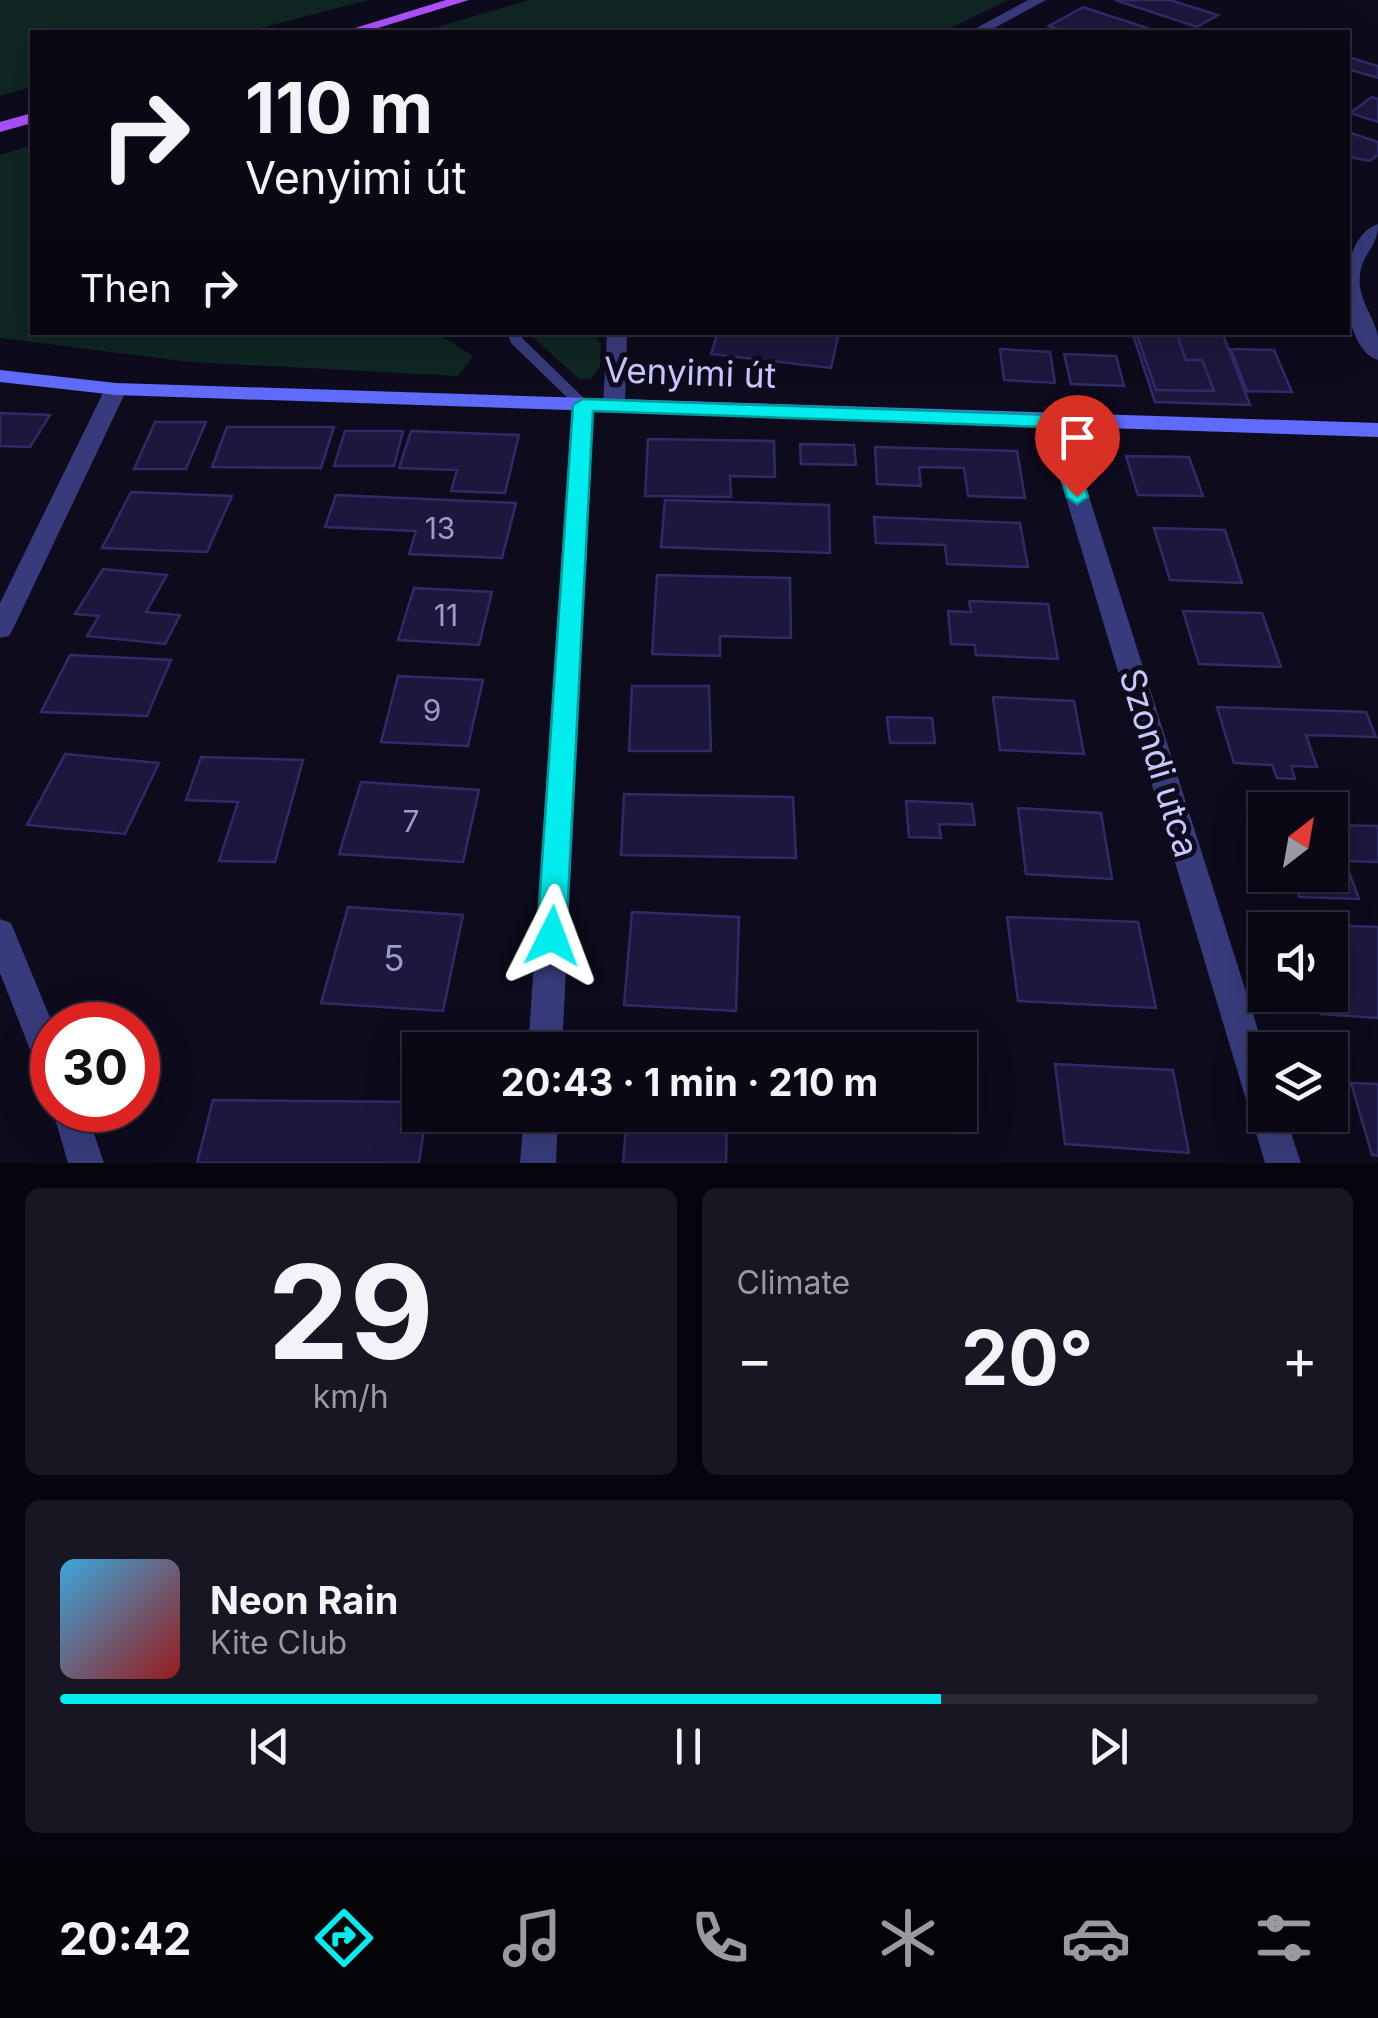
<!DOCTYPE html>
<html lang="en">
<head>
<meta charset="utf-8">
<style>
  body { margin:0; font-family:Inter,sans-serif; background:#181622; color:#f1f3f6; height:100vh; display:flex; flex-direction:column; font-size:38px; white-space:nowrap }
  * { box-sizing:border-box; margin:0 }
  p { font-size:32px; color:#999aa0 }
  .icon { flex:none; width:55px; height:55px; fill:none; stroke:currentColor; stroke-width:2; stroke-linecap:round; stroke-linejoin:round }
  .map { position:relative; height:1163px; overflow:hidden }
  .drawer { display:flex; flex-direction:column; gap:25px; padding:25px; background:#06040c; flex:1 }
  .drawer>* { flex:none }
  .banner { position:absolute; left:30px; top:30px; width:1320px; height:305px; border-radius:0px; box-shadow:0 10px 40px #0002,0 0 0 2px #2a2934; background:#0a0815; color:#f1f3f6; overflow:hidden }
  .needle { width:65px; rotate:31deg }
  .controls { position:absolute; left:1248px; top:792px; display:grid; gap:20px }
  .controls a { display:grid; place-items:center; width:100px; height:100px; border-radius:0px; background:#0a0815; box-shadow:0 10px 40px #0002,0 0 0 2px #2a2934; font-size:50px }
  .speed { position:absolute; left:30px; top:1002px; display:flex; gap:20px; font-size:50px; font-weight:700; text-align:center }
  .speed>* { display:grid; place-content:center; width:130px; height:130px; border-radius:50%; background:#0a0815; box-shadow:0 10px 40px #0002,0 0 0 2px #2a2934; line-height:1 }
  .speed .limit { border:15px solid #d22; background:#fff; color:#111 }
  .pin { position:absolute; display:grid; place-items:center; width:85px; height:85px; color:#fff; margin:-102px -42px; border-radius:50% 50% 50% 0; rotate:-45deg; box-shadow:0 0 10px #0007 }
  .pin .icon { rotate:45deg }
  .me { position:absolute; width:110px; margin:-55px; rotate:3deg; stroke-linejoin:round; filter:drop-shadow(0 0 8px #0008) }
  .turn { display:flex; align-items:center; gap:35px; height:210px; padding:0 50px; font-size:45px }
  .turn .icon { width:130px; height:130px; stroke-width:2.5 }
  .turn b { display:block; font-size:70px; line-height:85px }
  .then { display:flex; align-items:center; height:95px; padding:0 50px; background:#0003; gap:20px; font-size:38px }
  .big { font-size:75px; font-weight:700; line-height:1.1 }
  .drawer .tile { flex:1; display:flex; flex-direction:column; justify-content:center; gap:15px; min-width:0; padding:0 35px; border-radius:15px; background:#181622 }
  .drawer .dial { align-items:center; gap:0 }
  .dial b { font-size:130px; line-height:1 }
  .song { display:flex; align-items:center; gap:30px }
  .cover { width:120px; height:120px; border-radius:15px; background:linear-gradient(135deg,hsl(200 70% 55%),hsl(0 70% 35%)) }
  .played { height:10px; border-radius:5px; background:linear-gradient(90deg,#03edee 70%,#2a2934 70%) }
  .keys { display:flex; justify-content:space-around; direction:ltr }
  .heat { display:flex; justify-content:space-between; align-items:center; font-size:55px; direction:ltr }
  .drawer .tiles { flex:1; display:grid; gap:25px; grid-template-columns:1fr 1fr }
  .tile:last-child { grid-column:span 2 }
  .trip { position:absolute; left:402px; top:1032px; width:575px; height:100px; border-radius:0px; background:#0a0815; box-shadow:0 10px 40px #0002,0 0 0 2px #2a2934; font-weight:700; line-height:100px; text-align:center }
  .tabs { display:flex; height:160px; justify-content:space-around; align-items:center; background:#040308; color:#999aa0 }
  .tabs .icon { width:70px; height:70px }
  .tabs .active { color:#03edee }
  .tabs b { font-size:45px; color:#f1f3f6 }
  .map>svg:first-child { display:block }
  .green { fill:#0f2623 }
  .building { fill:#1c183d; stroke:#302a68; stroke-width:2.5 }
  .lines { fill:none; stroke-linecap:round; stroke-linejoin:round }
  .lane { fill:#373b7b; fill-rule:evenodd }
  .street { fill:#373b7b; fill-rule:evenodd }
  .secondary { fill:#606bfd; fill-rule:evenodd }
  .primary { fill:#ab50fc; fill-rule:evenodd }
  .route { fill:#03edee; stroke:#029a9b; stroke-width:2.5 }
  .labels { text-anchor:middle; stroke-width:10; stroke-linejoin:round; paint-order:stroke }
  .number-label { font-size:30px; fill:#9d9bce }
  .street-label { font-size:35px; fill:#c8c7fe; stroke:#0d0b1c }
  .near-number-label { font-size:35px; fill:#9d9bce }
</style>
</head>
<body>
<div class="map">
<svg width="1378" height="1163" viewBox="0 0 1378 1163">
  <rect width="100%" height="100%" fill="#0d0b1c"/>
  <path class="green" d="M0,0H369L244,32H32V87L0,96Z
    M528,0H1008L943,32H421Z
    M32,145V332L436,333L473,356L458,376L191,362L0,338V155Z
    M528,333H593L601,345L600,367L590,379H579Z"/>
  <path class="building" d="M1115,0H1170L1218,15L1197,27Z
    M1083,7L1150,29L1144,32H1068L1049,26Z
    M1348,57L1378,66V78L1348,69Z
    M1372,97L1378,99V122L1350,113Z
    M1348,132L1378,142V155L1370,161L1348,157Z
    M718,332H839L831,368L711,354Z
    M1132,332H1222L1250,405L1155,402Z
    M1136,332H1176L1186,360H1202L1214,391L1156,390Z
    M1000,349L1050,352L1055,383L1004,380Z
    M1231,349L1274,350L1292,392L1247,391Z
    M1064,354L1116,356L1124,386L1071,384Z
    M0,413L50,415L30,447L0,446Z
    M155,422H206L186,469H134Z
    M227,427H334L321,468L212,467Z
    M345,431H403L394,466H334Z
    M411,431L519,435L505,493L451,491L457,470L399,468Z
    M648,439L774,441L775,477L730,476L731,497L645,496Z
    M800,444L854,445L856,465L801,464Z
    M875,447L1017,451L1025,498L968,496L964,468L919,467L921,486L877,484Z
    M1126,456L1189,457L1203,496L1138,495Z
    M131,492L232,496L207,552L102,548Z
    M336,495L516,503L502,558L409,554L416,531L325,527Z
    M665,500L829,505L830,553L661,547Z
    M874,517L1020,523L1028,567L947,564L945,545L876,543Z
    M1154,528L1225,530L1242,583L1170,580Z
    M103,569L167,575L146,612L180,615L165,644L87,636L99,616L75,614Z
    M657,575L790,578L791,638L720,636V656L652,654Z
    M414,588L492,592L479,645L398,640Z
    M969,601L1048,604L1058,659L976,655L975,645L951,644L948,611L971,612Z
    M1183,611L1262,613L1281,667L1199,664Z
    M70,655L171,660L147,716L41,712Z
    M398,676L483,680L468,746L381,742Z
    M632,686H709L711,751H629Z
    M993,697L1074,701L1084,754L1000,750Z
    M1217,707L1366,712L1376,737L1306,735L1317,767L1291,766L1295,779L1277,778L1272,765L1234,763Z
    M887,717L932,718L935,743H890Z
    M65,754L159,763L125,834L27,825Z
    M201,757L303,760L275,862L219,861L238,802L186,800Z
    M361,782L479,790L463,862L339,854Z
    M624,794L793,797L796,858L621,855Z
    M906,801L972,804L975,825L939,824L941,838L909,837Z
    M1018,808L1101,813L1112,879L1026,874Z
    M1248,822H1265V875H1330V825L1378,826V862L1345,861L1359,899L1299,897L1295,882H1266Z
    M348,907L463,915L443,1011L321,1003Z
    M632,912L739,917L736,1011L624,1005Z
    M1007,917L1138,922L1156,1008L1018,1001Z
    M1294,924L1378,927V1018L1321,1014L1315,995H1330V930H1296Z
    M1055,1064L1173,1070L1189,1153L1065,1144Z
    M1351,1083L1378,1084V1156L1372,1155Z
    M213,1100L420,1102V1115H426L419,1163H197Z
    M627,1115H883L884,1124L727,1117L726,1163H623Z"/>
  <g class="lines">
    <path class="lane" d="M507,332H521L523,339L588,402L591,405L588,408H578L511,343Z"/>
    <path class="street" d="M1028,0H1046L987,32H969Z
      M1378,224C1378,248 1362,253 1360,275C1357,299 1374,315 1378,336C1378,344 1378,353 1378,360C1341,350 1331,240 1378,224Z
      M607,332H627L625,406L614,413L603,406Z
      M116,383L127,389L13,629L9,636L0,638V603L105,389Z
      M583,398L594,405L562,1050H528L572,405Z
      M1054,414L1065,421L1265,1052V1115H1285L1301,1163H1265L1043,421Z
      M0,919L11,923L53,1025L52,1080L40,1075L0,973Z
      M52,1108L86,1110L104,1163H68Z
      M524,1115H558L556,1163H520Z"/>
    <path class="secondary" d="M0,370L116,383L1378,423V437L116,395L0,382Z"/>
    <path class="primary" d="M446,0H469L365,32H342Z
      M32,113V123L0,132V122Z"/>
  </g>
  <path class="route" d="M583,399L1054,415L1064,421L1088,497L1077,504L1067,497L1046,427L593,411L566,936L562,945L552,949L542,945L537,936L573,405Z"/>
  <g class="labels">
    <g class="number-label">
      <text x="440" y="539">13</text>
      <text x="446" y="626">11</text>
      <text x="432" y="721">9</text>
      <text x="411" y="832">7</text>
    </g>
    <g class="street-label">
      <text transform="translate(690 373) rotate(2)" y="12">Venyimi út</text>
      <text transform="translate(1159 763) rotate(73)" y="12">Szondi utca</text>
    </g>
    <g class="near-number-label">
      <text x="394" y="971">5</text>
    </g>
  </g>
</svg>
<div class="controls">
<a><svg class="needle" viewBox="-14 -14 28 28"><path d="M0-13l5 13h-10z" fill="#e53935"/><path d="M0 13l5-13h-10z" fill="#999aa0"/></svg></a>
<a><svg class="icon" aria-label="sound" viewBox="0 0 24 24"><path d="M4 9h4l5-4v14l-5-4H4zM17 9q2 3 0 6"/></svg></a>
<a><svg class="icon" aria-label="layers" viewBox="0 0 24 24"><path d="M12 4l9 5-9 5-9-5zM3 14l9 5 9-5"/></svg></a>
</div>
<div class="speed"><div class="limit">30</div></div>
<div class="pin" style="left:1077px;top:497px;background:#d93025"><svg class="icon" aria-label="arrive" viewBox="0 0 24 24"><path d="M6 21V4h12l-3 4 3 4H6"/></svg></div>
<svg class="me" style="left:552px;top:936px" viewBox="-20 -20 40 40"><path d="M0-17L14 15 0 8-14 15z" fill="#03edee" stroke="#fff" stroke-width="4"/></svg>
<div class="trip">20:43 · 1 min · 210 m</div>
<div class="banner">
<div class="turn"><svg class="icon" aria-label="right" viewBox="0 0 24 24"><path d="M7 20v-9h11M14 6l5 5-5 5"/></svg><div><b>110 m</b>Venyimi út</div></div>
<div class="then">Then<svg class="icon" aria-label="right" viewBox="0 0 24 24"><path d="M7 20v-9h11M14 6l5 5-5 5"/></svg></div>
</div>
</div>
<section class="drawer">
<div class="tiles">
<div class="tile dial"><b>29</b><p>km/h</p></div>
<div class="tile"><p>Climate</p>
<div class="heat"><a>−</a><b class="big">20°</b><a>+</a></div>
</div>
<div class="tile">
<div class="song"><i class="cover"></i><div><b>Neon Rain</b><p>Kite Club</p></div></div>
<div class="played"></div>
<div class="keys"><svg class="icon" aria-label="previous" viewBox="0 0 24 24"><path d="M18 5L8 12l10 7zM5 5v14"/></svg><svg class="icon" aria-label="pause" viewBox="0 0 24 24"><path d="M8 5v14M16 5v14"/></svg><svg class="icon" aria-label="next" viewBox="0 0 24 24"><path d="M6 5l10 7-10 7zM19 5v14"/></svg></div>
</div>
</div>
</section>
<nav class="tabs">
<b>20:42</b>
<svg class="icon active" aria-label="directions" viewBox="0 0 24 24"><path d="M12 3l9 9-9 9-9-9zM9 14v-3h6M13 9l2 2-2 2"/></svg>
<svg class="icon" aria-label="music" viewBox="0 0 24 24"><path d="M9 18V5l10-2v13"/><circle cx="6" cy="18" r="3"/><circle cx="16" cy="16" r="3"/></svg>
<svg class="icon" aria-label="phone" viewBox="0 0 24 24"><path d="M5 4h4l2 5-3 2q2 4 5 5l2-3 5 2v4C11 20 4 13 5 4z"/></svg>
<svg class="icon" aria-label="climate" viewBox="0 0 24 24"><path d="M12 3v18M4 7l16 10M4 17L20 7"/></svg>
<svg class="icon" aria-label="car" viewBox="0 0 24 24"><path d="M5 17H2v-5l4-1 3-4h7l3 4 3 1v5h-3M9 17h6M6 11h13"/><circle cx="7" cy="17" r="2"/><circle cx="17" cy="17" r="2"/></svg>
<svg class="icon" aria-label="filters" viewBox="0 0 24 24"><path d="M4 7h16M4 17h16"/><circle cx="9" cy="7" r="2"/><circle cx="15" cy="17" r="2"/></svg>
</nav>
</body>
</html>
